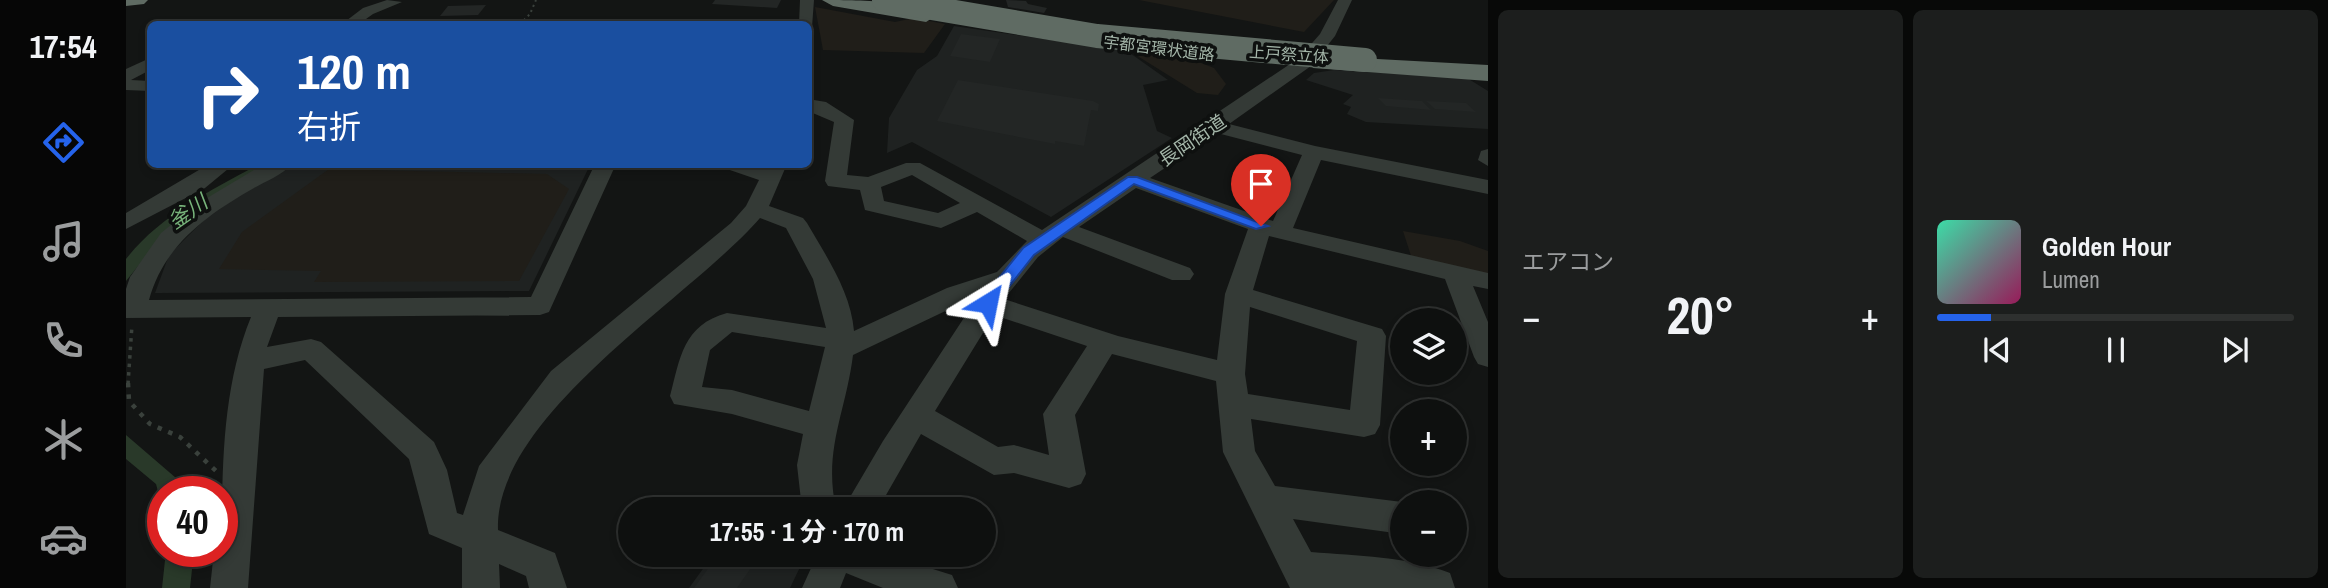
<!DOCTYPE html>
<html lang="ja">
<head>
<meta charset="utf-8">
<style>
  body { margin:0; font-family:"Archivo Narrow","Noto Sans JP",sans-serif; background:#1c1e1d; color:#f1f3f6; height:100vh; display:flex; flex-direction:column; font-size:26px; white-space:nowrap }
  * { box-sizing:border-box; margin:0 }
  p { font-size:23px; color:#9b9d9e }
  .icon { flex:none; width:38px; height:38px; fill:none; stroke:currentColor; stroke-width:2; stroke-linecap:round; stroke-linejoin:round }
  .map { position:relative; flex:1; overflow:hidden }
  .drawer { display:flex; flex-direction:column; gap:10px; padding:10px; background:#080908; width:840px }
  .drawer>* { flex:none }
  .banner { position:absolute; left:21px; top:21px; width:665px; height:147px; border-radius:10px; box-shadow:0 4px 10px #0003,0 0 0 2px #2e302f; background:#1a4fa0; color:#fff; overflow:hidden }
  .controls { position:absolute; left:1264px; top:308px; display:grid; gap:14px }
  .controls a { display:grid; place-items:center; width:77px; height:77px; border-radius:50%; background:#0e100f; box-shadow:0 4px 10px #0003,0 0 0 2px #2e302f; font-size:35px }
  .speed { position:absolute; left:21px; top:476px; display:flex; gap:14px; font-size:35px; font-weight:700; text-align:center }
  .speed>* { display:grid; place-content:center; width:91px; height:91px; border-radius:50%; background:#0e100f; box-shadow:0 4px 10px #0003,0 0 0 2px #2e302f; line-height:1 }
  .speed .limit { border:10px solid #d22; background:#fff; color:#111 }
  .pin { position:absolute; display:grid; place-items:center; width:60px; height:60px; color:#fff; margin:-72px -30px; border-radius:50% 50% 50% 0; rotate:-45deg; box-shadow:0 0 7px #0007 }
  .pin .icon { rotate:45deg }
  .me { position:absolute; width:77px; margin:-38px; rotate:35deg; stroke-linejoin:round; filter:drop-shadow(0 0 5px #0008) }
  .turn { display:flex; align-items:center; gap:24px; height:147px; padding:0 35px; font-size:32px }
  .turn .icon { width:91px; height:91px; stroke-width:2.5 }
  .turn b { display:block; font-size:49px; line-height:60px }
  .big { font-size:52px; font-weight:700; line-height:1.1 }
  .drawer .widget { flex:1; display:flex; flex-direction:column; justify-content:center; gap:10px; min-width:0; padding:0 24px; border-radius:10px; background:#1c1e1d }
  .song { display:flex; align-items:center; gap:21px }
  .cover { width:84px; height:84px; border-radius:10px; background:linear-gradient(135deg,hsl(160 70% 55%),hsl(330 70% 35%)) }
  .played { height:7px; border-radius:4px; background:linear-gradient(90deg,#2563eb 15%,#2e302f 15%) }
  .keys { display:flex; justify-content:space-around; direction:ltr }
  .heat { display:flex; justify-content:space-between; align-items:center; font-size:38px; direction:ltr }
  .drawer .tiles { flex:1; display:grid; gap:10px; grid-template-columns:repeat(2,1fr) }
  .trip { position:absolute; left:492px; top:497px; width:378px; height:70px; border-radius:35px; background:#0e100f; box-shadow:0 4px 10px #0003,0 0 0 2px #2e302f; font-weight:700; line-height:70px; text-align:center }
  main { display:flex; flex:1; min-height:0 }
  .tabs { display:flex; flex-direction:column; width:126px; justify-content:space-around; align-items:center; background:#060606; color:#9b9d9e }
  .tabs .icon { width:49px; height:49px }
  .tabs .active { color:#2563eb }
  .tabs b { font-size:32px; color:#f1f3f6 }
  .map>svg:first-child { display:block }
  .built { fill:#1f2221 }
  .green { fill:#201e19 }
  .water { fill:#293929 }
  .building { fill:#232625 }
  .lines { fill:none; stroke-linecap:round; stroke-linejoin:round }
  .path-far2 { stroke:#3a413c; stroke-width:2; stroke-dasharray:2 3.5; stroke-linecap:butt }
  .path-far1 { stroke:#3a413c; stroke-width:3.5; stroke-dasharray:3.5 5; stroke-linecap:butt }
  .path { stroke:#3a413c; stroke-width:4.5; stroke-dasharray:4.5 7; stroke-linecap:butt }
  .minor { fill:#343a36; fill-rule:evenodd }
  .highway { fill:#5f6b63; fill-rule:evenodd }
  .highway-bridge { stroke:#5f6b63; stroke-width:24 }
  .route { fill:#2563eb; stroke:#184099; stroke-width:2 }
  .labels { text-anchor:middle; stroke-width:7; stroke-linejoin:round; paint-order:stroke }
  .far-street-label { font-size:16px; fill:#a4b6a9; stroke:#0e100f }
  .street-label { font-size:19px; fill:#a4b6a9; stroke:#0e100f }
  .water-label { font-size:21px; font-style:italic; fill:#78b47b; stroke:#0e100f }
</style>
</head>
<body>
<main>
<nav class="tabs">
<b>17:54</b>
<svg class="icon active" aria-label="directions" viewBox="0 0 24 24"><path d="M12 3l9 9-9 9-9-9zM9 14v-3h6M13 9l2 2-2 2"/></svg>
<svg class="icon" aria-label="music" viewBox="0 0 24 24"><path d="M9 18V5l10-2v13"/><circle cx="6" cy="18" r="3"/><circle cx="16" cy="16" r="3"/></svg>
<svg class="icon" aria-label="phone" viewBox="0 0 24 24"><path d="M5 4h4l2 5-3 2q2 4 5 5l2-3 5 2v4C11 20 4 13 5 4z"/></svg>
<svg class="icon" aria-label="climate" viewBox="0 0 24 24"><path d="M12 3v18M4 7l16 10M4 17L20 7"/></svg>
<svg class="icon" aria-label="car" viewBox="0 0 24 24"><path d="M5 17H2v-5l4-1 3-4h7l3 4 3 1v5h-3M9 17h6M6 11h13"/><circle cx="7" cy="17" r="2"/><circle cx="17" cy="17" r="2"/></svg>
</nav>
<div class="map">
<svg width="1362" height="588" viewBox="0 0 1362 588">
  <rect width="100%" height="100%" fill="#131514"/>
  <path class="built" d="M828,26L1001,51L1042,80L1017,85L1031,131L1046,138L925,217L786,142L761,153L763,118L791,70L811,56Z
    M1208,70L1341,78L1362,91V129L1240,122L1221,114L1225,107L1217,104L1227,95L1180,80L1188,73Z
    M165,165H464L403,291L29,293L43,255L77,221L126,186Z
    M587,555H656L676,563L664,588H563Z"/>
  <path class="green" d="M1013,0H1208L1178,32Z
    M689,7L769,22L788,18L819,24L798,53L697,50Z
    M1005,52L1070,61L1088,68L1100,84L1092,95L1071,93Z
    M203,169L421,174L443,189L393,281L188,282L195,271L93,269L116,232Z
    M1277,231L1334,241L1362,251V278L1288,265Z"/>
  <path class="water" d="M132,165H145L34,239L0,281V259C34,216 85,190 132,165Z
    M0,435L50,478L56,492H37V510L30,484L0,459Z
    M40,551H68L64,588H36Z"/>
  <path class="building" d="M589,0H655L651,8L586,4Z
    M880,0L900,1L902,4L921,8L918,13L882,7Z
    M360,5L352,15L314,16L322,6Z
    M835,34L874,39L864,62L824,56Z
    M832,80L967,101L973,104L972,111L965,110L958,146L929,141V144L811,121Z
    M1252,98L1296,101L1305,110L1260,106Z
    M1300,101L1340,103L1350,112L1309,109Z
    M592,555H634L611,588H568Z"/>
  <g class="lines">
    <path class="path-far2" d="M394,24L404,14L410,0"/>
    <path class="path-far1" d="M2,384L6,325"/>
    <path class="path" d="M2,383L3,401L24,424L54,437L90,471"/>
    <path class="minor" d="M261,0L276,2L247,14L233,24H216L237,8Z
      M674,0H688L686,27L673,24Z
      M1212,0H1226L1209,36L1185,66L1103,124L1189,146L1362,180V194L1195,160L1167,228L1362,273V289L1347,286L1362,322V367L1352,364L1348,357L1319,279L1143,236L1127,290L1256,329L1260,336L1254,425L1249,434L1238,437L1125,419L1129,451L1149,486L1276,502V534L1167,519L1185,552C1231,556 1281,556 1324,573L1329,588H1164L1097,452L1090,381L986,354L949,415L960,474L955,484L943,488L888,473L868,475L795,434L752,509H717L757,441L853,295L727,355C720,412 697,450 710,509H676L671,465L677,434L606,414L548,404L544,396C554,358 557,325 601,313L700,328L687,279L660,228L634,218C565,298 368,415 372,530L429,553L441,588H403L400,576L373,564L374,588H336V548L303,534L283,459L179,360L138,369L122,588H84L88,551H96C96,475 95,390 125,317L0,318V289L4,277L35,233L71,204L138,164H165C157,175 140,181 128,188C81,215 38,245 23,300L405,297L469,164H490L423,312L414,315L152,317L141,347L185,339L195,342L308,442L321,470L331,513L337,515L353,466L425,371L605,223L620,206L633,180L598,168L595,164L639,168L640,164H661L643,206L677,218L681,223C700,256 725,292 728,331L821,288L871,272L901,241L851,212L815,228L739,210L734,190L702,186L699,181L708,122L682,111V99L700,102L728,120L721,175L742,177L780,163H794L916,230L1173,58L1194,34ZM1091,133L1176,155L1147,221L1024,178ZM786,175L834,203L812,213L758,201L755,187ZM1010,188L1122,229L1099,294L1091,360L992,336L878,299L912,257L937,237L1046,280H1064L1068,274L1064,268L953,227ZM1124,307L1231,341L1224,410L1122,394L1119,374ZM868,315L961,346L917,414L923,455L888,445L872,447L809,411ZM606,332L699,347L683,411L606,390L576,387L584,350Z
      M24,58V70L5,80L24,81V91L0,90V69Z
      M1362,149V166L1352,160L1355,151Z
      M83,164H108L79,188L0,229V213Z
      M691,555H762L826,575L832,588H757L720,573L714,588H676Z"/>
    <path class="highway" d="M0,0H22L18,4L0,6Z
      M696,0C718,0 799,0 811,15L800,22L707,6Z
      M1196,56L1362,65V81L1187,68L1184,63L1187,58Z"/>
    <path class="highway-bridge" d="M758,0L971,36L1239,60"/>
  </g>
  <path class="route" d="M1002,177H1011L1142,226L1130,229L1008,184L908,255L867,307H856V299L897,248Z"/>
  <g class="labels">
    <g class="far-street-label">
      <text transform="translate(1033 48) rotate(7)" y="6">宇都宮環状道路</text>
      <text transform="translate(1163 54) rotate(4)" y="6">上戸祭立体</text>
    </g>
    <g class="street-label">
      <text transform="translate(1066 140) rotate(-34)" y="7">長岡街道</text>
    </g>
    <g class="water-label">
      <text transform="translate(62 212) rotate(-35)" y="7">釜川</text>
    </g>
  </g>
</svg>
<div class="controls">
<a><svg class="icon" aria-label="layers" viewBox="0 0 24 24"><path d="M12 4l9 5-9 5-9-5zM3 14l9 5 9-5"/></svg></a>
<a>+</a>
<a>−</a>
</div>
<div class="speed"><div class="limit">40</div></div>
<div class="pin" style="left:1135px;top:226px;background:#d93025"><svg class="icon" aria-label="arrive" viewBox="0 0 24 24"><path d="M6 21V4h12l-3 4 3 4H6"/></svg></div>
<svg class="me" style="left:862px;top:303px" viewBox="-20 -20 40 40"><path d="M0-17L14 15 0 8-14 15z" fill="#2563eb" stroke="#fff" stroke-width="4"/></svg>
<div class="trip">17:55 · 1 分 · 170 m</div>
<div class="banner">
<div class="turn"><svg class="icon" aria-label="right" viewBox="0 0 24 24"><path d="M7 20v-9h11M14 6l5 5-5 5"/></svg><div><b>120 m</b>右折</div></div>
</div>
</div>
<section class="drawer">
<div class="tiles">
<div class="widget"><p>エアコン</p>
<div class="heat"><a>−</a><b class="big">20°</b><a>+</a></div>
</div>
<div class="widget">
<div class="song"><i class="cover"></i><div><b>Golden Hour</b><p>Lumen</p></div></div>
<div class="played"></div>
<div class="keys"><svg class="icon" aria-label="previous" viewBox="0 0 24 24"><path d="M18 5L8 12l10 7zM5 5v14"/></svg><svg class="icon" aria-label="pause" viewBox="0 0 24 24"><path d="M8 5v14M16 5v14"/></svg><svg class="icon" aria-label="next" viewBox="0 0 24 24"><path d="M6 5l10 7-10 7zM19 5v14"/></svg></div>
</div>
</div>
</section>
</main>
</body>
</html>
